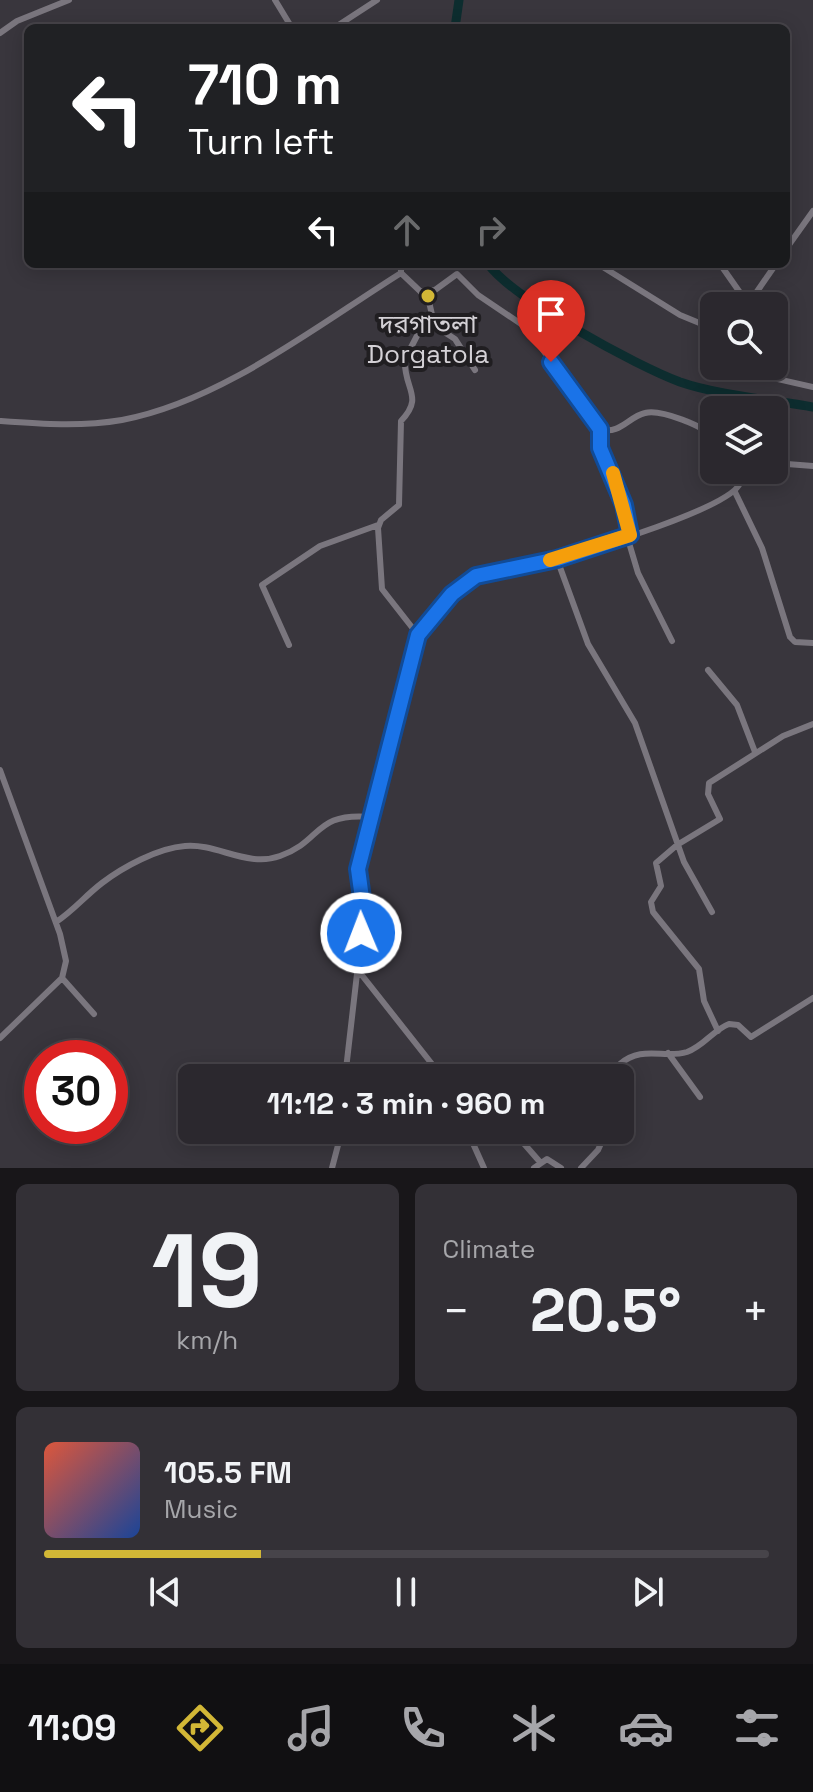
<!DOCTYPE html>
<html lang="en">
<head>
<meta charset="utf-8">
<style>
  body { margin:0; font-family:"Space Grotesk","Noto Sans Bengali",sans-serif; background:#333036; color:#f1f3f6; height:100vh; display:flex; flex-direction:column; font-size:30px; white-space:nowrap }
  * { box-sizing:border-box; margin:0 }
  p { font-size:26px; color:#a6a6aa }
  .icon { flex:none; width:44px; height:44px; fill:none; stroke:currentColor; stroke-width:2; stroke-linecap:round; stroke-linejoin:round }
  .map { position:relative; height:1168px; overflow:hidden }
  .side { display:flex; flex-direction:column; gap:16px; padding:16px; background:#181619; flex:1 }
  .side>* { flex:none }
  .guide { position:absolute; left:24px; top:24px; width:766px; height:244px; border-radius:12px; box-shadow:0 4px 20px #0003,0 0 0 2px #47444a; background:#202124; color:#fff; overflow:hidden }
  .fabs { position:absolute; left:700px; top:292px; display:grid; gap:16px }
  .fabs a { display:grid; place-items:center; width:88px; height:88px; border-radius:12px; background:#2b282e; box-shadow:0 4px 20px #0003,0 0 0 2px #47444a; font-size:40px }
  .speed { position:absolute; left:24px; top:1040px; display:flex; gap:16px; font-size:40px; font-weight:700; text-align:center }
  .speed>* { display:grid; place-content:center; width:104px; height:104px; border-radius:50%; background:#2b282e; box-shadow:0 4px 20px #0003,0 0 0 2px #47444a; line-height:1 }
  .speed .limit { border:12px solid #d22; background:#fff; color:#111 }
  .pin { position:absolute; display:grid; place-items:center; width:68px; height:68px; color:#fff; margin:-82px -34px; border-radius:50% 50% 50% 0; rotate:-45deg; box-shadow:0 0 8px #0007 }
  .pin .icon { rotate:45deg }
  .me { position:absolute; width:88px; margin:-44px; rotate:359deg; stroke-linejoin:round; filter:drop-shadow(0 0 6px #0008) }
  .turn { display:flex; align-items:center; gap:28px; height:168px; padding:0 32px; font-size:36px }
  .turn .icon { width:104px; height:104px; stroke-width:2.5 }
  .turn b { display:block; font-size:56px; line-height:68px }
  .lanes { display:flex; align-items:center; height:76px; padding:0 32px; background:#0003; justify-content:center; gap:40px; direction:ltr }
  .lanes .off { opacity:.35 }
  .big { font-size:60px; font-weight:700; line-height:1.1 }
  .side .widget { flex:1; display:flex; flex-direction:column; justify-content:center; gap:12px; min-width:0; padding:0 28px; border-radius:12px; background:#333036 }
  .side .dial { align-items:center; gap:0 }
  .dial b { font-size:104px; line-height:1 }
  .song { display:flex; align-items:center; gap:24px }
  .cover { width:96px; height:96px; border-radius:12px; background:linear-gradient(135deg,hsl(10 70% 55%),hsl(220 70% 35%)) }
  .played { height:8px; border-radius:4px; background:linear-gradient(90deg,#d2b736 30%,#47444a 30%) }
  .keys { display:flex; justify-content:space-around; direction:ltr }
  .heat { display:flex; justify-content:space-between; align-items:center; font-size:44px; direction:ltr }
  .side .tiles { flex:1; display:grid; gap:16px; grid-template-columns:1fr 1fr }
  .widget:last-child { grid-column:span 2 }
  .trip { position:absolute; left:178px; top:1064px; width:456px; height:80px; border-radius:12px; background:#2b282e; box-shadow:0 4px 20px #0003,0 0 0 2px #47444a; font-weight:700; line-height:80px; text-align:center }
  .menu { display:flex; height:128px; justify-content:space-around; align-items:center; background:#111012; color:#a6a6aa }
  .menu .icon { width:56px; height:56px }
  .menu .selected { color:#d2b736 }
  .menu b { font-size:36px; color:#f1f3f6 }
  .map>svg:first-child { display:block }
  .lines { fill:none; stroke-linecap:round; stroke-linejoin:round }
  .river { stroke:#0d2d2f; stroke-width:9 }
  .street { stroke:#7a767e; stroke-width:6 }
  .route-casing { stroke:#114b97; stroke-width:20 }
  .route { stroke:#1a73e8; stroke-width:14 }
  .slow { stroke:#f59e0b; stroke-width:14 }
  .poi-dot { fill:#d2b736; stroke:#201e21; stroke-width:3 }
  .labels { text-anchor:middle; stroke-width:8; stroke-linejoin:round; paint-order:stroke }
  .poi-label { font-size:26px; fill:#d4d1d6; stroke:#201e21 }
</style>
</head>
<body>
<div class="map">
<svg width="813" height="1168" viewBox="0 0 813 1168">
  <rect width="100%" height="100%" fill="#39363d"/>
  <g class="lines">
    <path class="river" d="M455,28L459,0
      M488,264C515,300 635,365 680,382C717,395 774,400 813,407"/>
    <path class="street" d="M275,0L292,28
      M334,28L377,0
      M0,33L17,21L69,0
      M786,249L813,211
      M401,264V273L421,292L435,290L457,274L478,295L527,328L600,429C620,435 628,417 645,413C660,409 706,426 714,439
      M598,264L680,315L714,329
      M720,264L748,304
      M747,306L776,264
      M433,319L441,330L455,339L475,370
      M720,366L813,387
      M0,421C41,424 81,427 122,420C220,402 318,325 401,273
      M600,429V448L624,505L630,535
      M774,463L813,466
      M731,470L740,483L756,470
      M735,492L762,548L790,637L795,642L813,643
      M627,536L638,573L672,641
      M557,559L588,644L635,723L684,862L712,912
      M418,635L382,589L378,528L381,520L399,505L401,421C425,396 403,389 405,359L420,330L433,319L427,293
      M289,645L262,585L320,546L378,525
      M708,670L737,705L755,752
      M0,770L60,934L66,961L62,978L0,1038
      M56,922C73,911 85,896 102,883C123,867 158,848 185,846C217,843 247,868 280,856C323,841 313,812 371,817
      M357,969L443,1078
      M62,978L94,1014
      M718,1031L704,1001L699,969L653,912L651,902L661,886L656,863L677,845L720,819L708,794L709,783L783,736L813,724
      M668,1053L700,1097
      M345,1078L364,913L358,869L418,635C432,614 450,590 473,578C497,565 531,566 557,559C588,550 731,508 740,483
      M620,1098L627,1084L620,1064C642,1045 664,1059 687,1052C704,1046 713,1030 729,1024L738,1025L751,1037L813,998
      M467,1130L484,1168
      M512,1130L540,1162
      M332,1168L342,1130
      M534,1168L547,1159L561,1168
      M581,1168L598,1150L607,1130"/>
  </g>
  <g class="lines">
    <g class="route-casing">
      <path id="route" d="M361,933L364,913L358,869L418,635L452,594L476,576L557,559L630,535L624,505L600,448V429L551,362"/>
    </g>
    <use href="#route" class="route"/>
    <path class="slow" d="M550,560L630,535L613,473"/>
  </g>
  <circle class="poi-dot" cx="428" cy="296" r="8"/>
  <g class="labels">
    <g class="poi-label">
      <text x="428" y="333">দরগাতলা<tspan x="428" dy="30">Dorgatola</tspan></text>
    </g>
  </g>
</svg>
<div class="fabs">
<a><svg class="icon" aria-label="search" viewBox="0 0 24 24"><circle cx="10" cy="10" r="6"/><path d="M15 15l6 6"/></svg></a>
<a><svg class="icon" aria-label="layers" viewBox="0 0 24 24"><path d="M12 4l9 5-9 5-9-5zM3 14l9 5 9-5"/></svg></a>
</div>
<div class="speed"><div class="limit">30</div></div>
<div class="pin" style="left:551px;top:362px;background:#d93025"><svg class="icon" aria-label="arrive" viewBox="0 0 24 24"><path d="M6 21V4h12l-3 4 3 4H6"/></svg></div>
<svg class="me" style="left:361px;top:933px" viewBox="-20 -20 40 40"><circle r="17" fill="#1a73e8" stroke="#fff" stroke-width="3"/><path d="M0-11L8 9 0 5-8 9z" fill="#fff"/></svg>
<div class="trip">11:12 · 3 min · 960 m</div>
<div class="guide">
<div class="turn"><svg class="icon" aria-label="left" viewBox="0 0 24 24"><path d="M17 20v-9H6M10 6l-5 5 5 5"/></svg><div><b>710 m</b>Turn left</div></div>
<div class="lanes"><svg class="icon" aria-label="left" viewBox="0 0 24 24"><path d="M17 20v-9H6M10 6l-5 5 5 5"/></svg><svg class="icon off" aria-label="ahead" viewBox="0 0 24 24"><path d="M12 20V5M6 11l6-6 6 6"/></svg><svg class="icon off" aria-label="right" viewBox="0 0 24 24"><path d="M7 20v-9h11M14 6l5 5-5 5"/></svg></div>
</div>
</div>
<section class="side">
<div class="tiles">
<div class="widget dial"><b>19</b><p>km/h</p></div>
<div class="widget"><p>Climate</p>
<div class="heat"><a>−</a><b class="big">20.5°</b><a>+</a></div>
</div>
<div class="widget">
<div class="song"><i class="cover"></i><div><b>105.5 FM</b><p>Music</p></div></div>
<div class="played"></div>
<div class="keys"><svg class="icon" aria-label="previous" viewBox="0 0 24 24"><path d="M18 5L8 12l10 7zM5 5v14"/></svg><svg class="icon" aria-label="pause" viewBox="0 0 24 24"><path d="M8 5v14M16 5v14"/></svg><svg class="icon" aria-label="next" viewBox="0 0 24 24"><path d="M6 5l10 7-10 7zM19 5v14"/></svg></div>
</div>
</div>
</section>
<nav class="menu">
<b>11:09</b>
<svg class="icon selected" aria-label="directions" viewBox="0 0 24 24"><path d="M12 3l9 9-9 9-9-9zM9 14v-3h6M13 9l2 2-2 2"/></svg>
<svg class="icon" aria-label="music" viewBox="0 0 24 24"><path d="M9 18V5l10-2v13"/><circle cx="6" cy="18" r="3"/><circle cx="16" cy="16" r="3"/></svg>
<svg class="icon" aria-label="phone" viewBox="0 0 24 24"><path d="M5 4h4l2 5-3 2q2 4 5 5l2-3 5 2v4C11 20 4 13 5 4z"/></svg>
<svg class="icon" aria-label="climate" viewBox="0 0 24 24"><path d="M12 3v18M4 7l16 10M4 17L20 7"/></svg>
<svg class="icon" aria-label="car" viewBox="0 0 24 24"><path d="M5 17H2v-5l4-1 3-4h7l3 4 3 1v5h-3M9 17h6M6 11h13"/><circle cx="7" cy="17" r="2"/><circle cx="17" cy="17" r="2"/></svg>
<svg class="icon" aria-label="filters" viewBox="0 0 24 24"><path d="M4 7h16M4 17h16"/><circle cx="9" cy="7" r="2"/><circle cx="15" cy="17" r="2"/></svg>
</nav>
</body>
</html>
